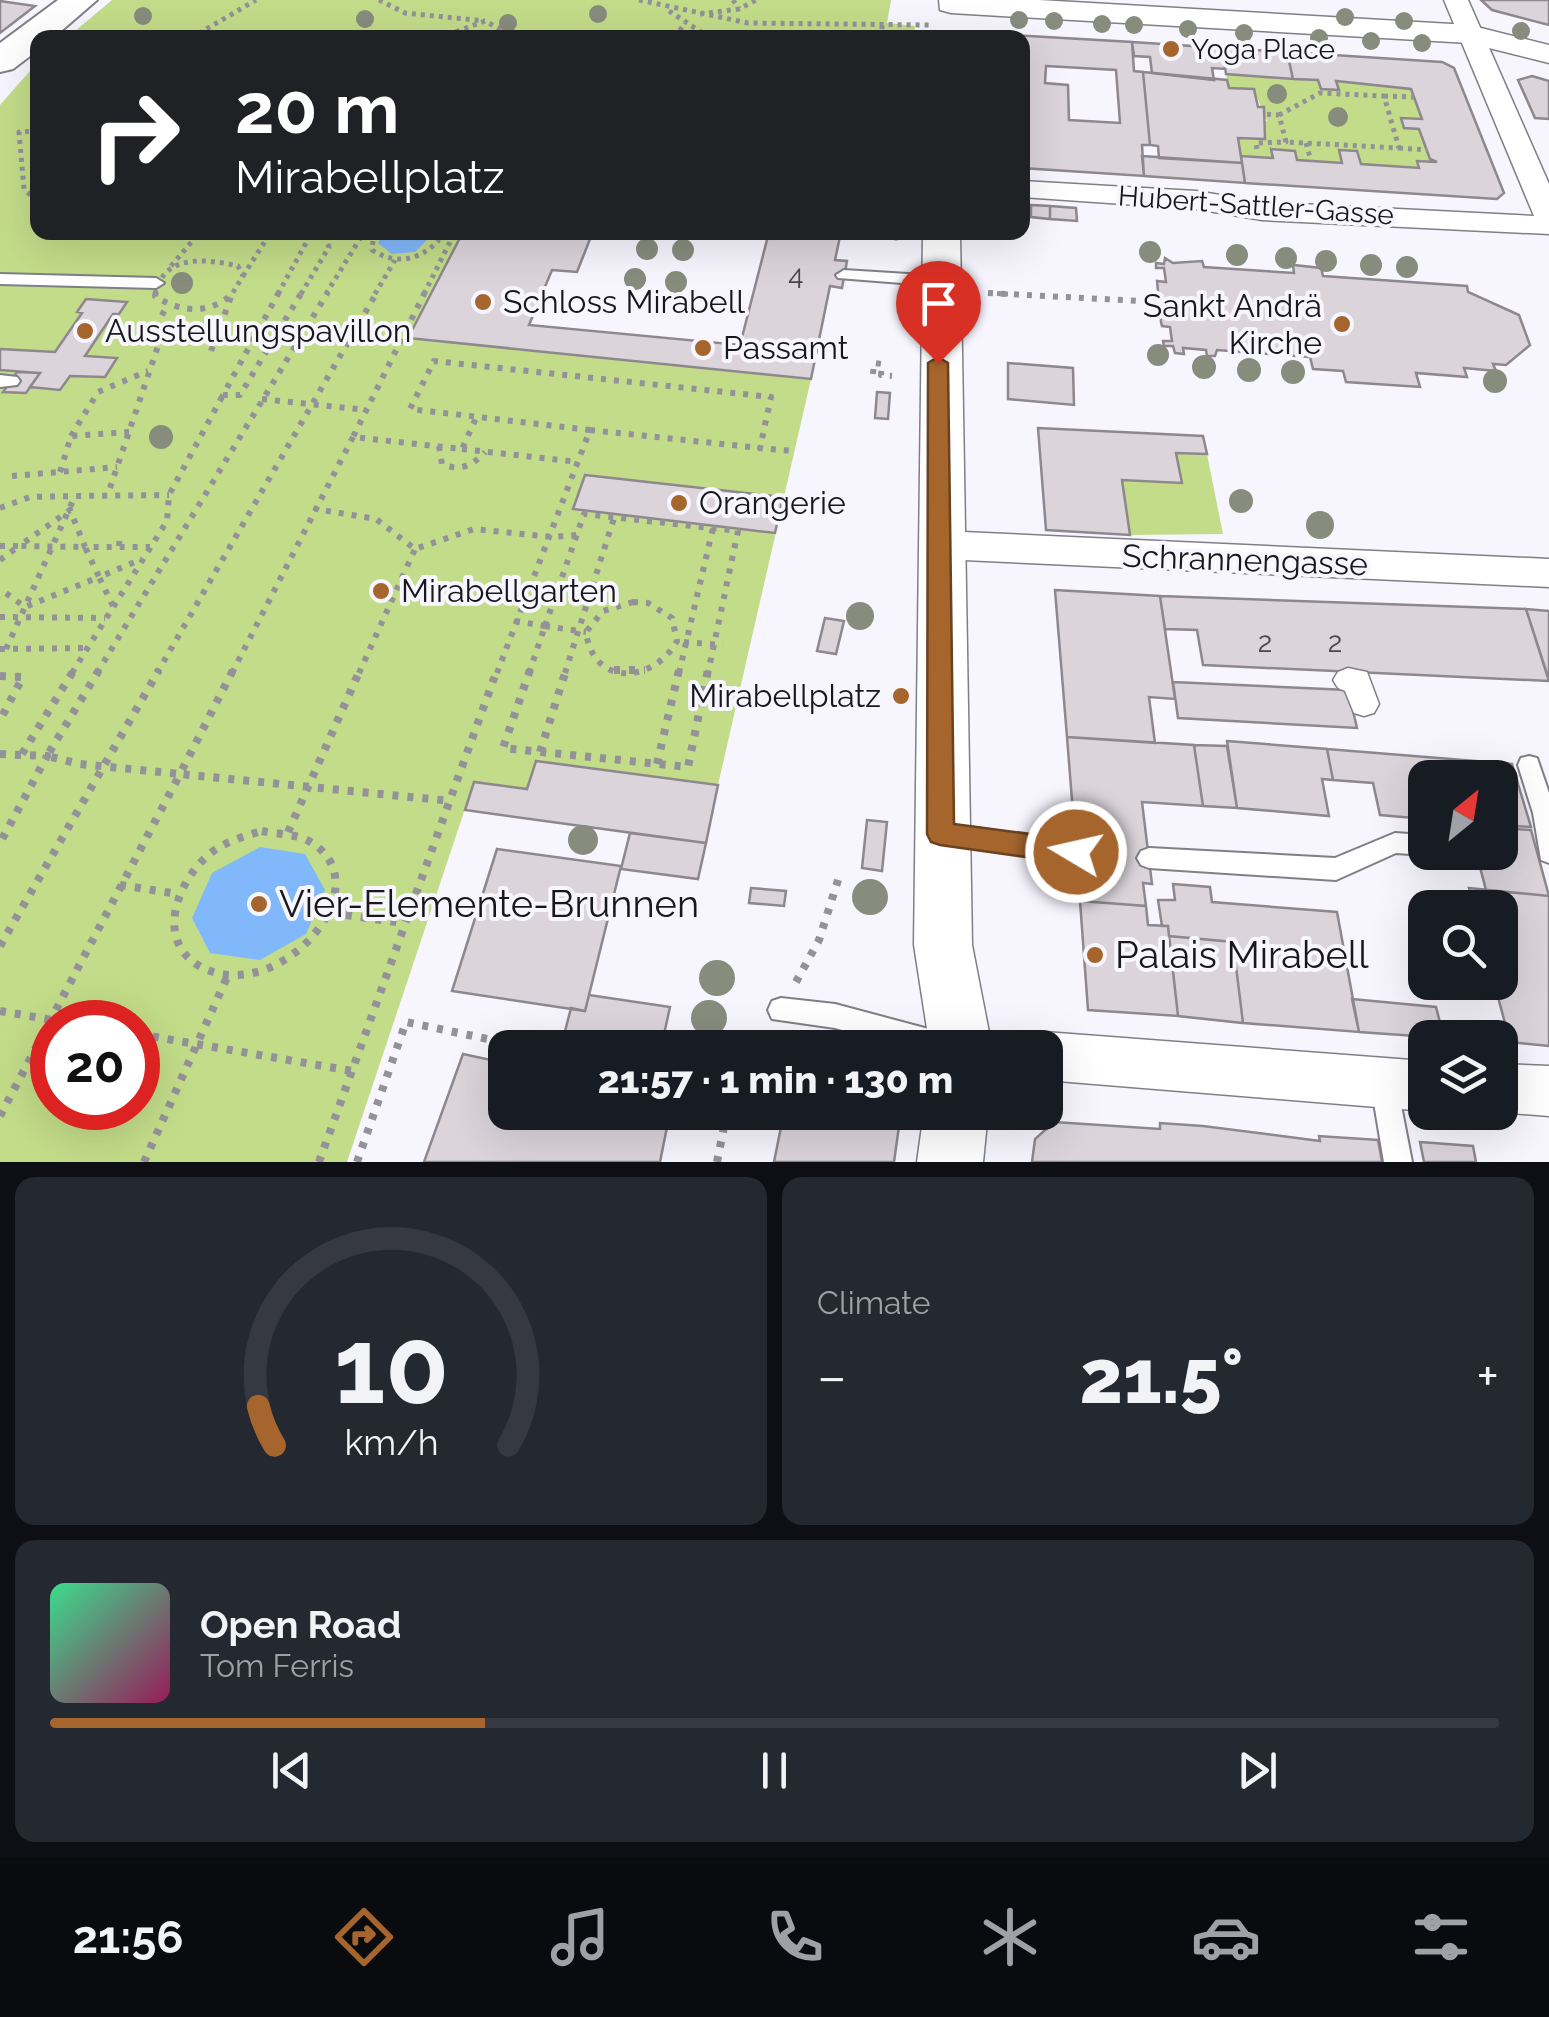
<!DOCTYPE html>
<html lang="en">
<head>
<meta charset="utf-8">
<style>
  body { margin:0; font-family:Raleway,sans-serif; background:#242831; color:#f1f3f6; height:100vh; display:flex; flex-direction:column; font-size:38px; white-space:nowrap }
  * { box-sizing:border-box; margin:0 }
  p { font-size:32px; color:#9ea1a6 }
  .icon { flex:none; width:55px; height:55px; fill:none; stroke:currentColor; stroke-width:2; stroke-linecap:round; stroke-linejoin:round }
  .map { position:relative; height:1162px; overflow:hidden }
  .panel { display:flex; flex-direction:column; gap:15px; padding:15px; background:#0d0f14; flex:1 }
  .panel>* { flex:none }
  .banner { position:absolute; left:30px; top:30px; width:1000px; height:210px; border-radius:20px; box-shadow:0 10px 40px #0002; background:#202124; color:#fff; overflow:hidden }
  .needle { width:65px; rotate:30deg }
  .tools { position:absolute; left:1408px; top:760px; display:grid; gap:20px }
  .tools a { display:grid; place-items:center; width:110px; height:110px; border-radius:20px; background:#171b24; box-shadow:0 10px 40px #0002; font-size:50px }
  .speed { position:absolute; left:30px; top:1000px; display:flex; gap:20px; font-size:50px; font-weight:700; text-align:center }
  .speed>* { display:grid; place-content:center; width:130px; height:130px; border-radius:50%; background:#171b24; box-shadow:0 10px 40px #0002; line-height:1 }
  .speed .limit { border:15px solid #d22; background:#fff; color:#111 }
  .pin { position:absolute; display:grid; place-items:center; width:85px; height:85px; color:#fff; margin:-102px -42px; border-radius:50% 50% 50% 0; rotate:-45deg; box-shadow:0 0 10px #0007 }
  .pin .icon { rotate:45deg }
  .me { position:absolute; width:110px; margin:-55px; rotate:279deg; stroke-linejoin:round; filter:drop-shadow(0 0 8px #0008) }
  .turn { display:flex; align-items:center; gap:35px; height:210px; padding:0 40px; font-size:45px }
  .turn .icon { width:130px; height:130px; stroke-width:2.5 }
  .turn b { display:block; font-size:70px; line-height:85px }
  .big { font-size:75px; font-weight:800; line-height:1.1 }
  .panel .tile { flex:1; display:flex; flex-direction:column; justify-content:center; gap:15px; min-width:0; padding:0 35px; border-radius:20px; background:#242831 }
  .panel .dial { align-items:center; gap:0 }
  .dial svg { height:260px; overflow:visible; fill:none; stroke:#363941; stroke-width:7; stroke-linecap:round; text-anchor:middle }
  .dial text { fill:#f1f3f6; stroke:none }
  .song { display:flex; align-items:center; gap:30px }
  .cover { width:120px; height:120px; border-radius:15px; background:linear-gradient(135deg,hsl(150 70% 55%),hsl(330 70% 35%)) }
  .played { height:10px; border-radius:5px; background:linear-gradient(90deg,#a5652d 30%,#363941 30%) }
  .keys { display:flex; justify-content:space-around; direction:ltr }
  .heat { display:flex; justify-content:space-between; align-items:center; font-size:55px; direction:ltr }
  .panel .tiles { flex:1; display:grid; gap:15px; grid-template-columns:1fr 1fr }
  .tile:last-child { grid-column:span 2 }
  .trip { position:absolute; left:488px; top:1030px; width:575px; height:100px; border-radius:20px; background:#171b24; box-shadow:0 10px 40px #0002; font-weight:800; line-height:100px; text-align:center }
  .tab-bar { display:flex; height:160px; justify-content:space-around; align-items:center; background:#090b0e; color:#9ea1a6 }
  .tab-bar .icon { width:70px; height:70px }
  .tab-bar .active { color:#a5652d }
  .tab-bar b { font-size:45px; color:#f1f3f6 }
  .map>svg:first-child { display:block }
  .green { fill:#c3dc89; fill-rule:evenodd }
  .water { fill:#81b7fb }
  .building { fill:#dbd5db; stroke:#8e888e; stroke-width:2.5; fill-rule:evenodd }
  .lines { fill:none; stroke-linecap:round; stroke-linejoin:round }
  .service-casing { stroke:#7f7f86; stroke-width:4 }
  .pedestrian-casing { stroke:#7f7f86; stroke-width:3 }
  .minor-casing { stroke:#7f7f86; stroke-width:3 }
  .tertiary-casing { stroke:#7f7f86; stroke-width:3 }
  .secondary-casing { stroke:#7f7f86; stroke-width:4 }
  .path-far2 { stroke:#939299; stroke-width:5; stroke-dasharray:4 5; stroke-linecap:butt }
  .path-far1 { stroke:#939299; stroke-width:6; stroke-dasharray:5 8; stroke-linecap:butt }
  .path { stroke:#939299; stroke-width:8; stroke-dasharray:6 9; stroke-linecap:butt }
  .service { fill:#fff; fill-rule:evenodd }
  .pedestrian { fill:#fff; fill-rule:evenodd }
  .minor { fill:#fff; fill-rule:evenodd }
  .tertiary { fill:#fff; fill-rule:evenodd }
  .secondary { fill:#fff; fill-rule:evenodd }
  .tree { fill:#878c7d }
  .route { fill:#a5652d; stroke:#6b421d; stroke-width:2.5 }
  .poi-dot { fill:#a5652d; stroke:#f7f6ff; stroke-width:4 }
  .labels { text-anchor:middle; stroke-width:8; stroke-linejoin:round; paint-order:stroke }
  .far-poi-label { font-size:28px; fill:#18181b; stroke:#f7f6ff; text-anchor:start }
  .far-street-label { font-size:28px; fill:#18181b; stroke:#f7f6ff }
  .number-label { font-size:28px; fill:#49474b }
  .poi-label { font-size:32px; fill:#18181b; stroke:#f7f6ff; text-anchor:start }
  .street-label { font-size:32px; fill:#18181b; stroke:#f7f6ff }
  .near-poi-label { font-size:38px; fill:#18181b; stroke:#f7f6ff; text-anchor:start }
</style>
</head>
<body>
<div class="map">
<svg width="1549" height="1162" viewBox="0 0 1549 1162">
  <rect width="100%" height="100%" fill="#f7f6ff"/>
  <path class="green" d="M112,0H891L887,23L915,26L914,38L68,37Z
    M37,63L38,232L463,233L409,338L811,379L718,785L527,789L474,782L347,1162H0V105ZM52,1022H138V1108H52Z
    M1226,74L1391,84L1393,88L1411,89L1422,119L1401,118L1404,128L1419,129L1430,159L1437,162L1417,161L1419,168L1361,164L1357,151L1340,150L1342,163L1297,160L1294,151L1272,149L1273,158L1241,156L1238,138L1265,139L1262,121H1267L1254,90L1229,88Z
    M1176,453L1207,454L1223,534L1130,535L1122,480L1182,482Z"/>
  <path class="water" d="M383,233H429L430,237L415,252L392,254L378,243Z
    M260,847L305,854L325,890L306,934L260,960L210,953L192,918L212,873Z"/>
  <path class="building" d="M1481,0H1549V25L1492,10Z
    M0,1L35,6L0,33Z
    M995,34L1132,42L1134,71L1143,72L1150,145H1142L1144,176L1022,168V38H987ZM1046,66L1116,70L1120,123L1069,120L1068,85L1045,83Z
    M1132,42L1222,48L1225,69L1212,68L1214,80L1152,73L1150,57L1134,56Z
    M1222,48L1287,52L1293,79L1226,74Z
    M1287,52L1442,62L1454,68L1504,193L1497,199L1245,183L1241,156L1273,158L1271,149L1295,151L1297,160L1342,163L1339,150L1357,151L1361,164L1419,168L1417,161L1437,162L1430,159L1419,129L1404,128L1401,118L1422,119L1411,89L1336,81L1339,90L1321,89L1318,80L1293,79Z
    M1143,72L1227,80L1229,88L1254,89L1258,107H1264L1265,139L1238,138L1242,163L1159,158L1158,146L1150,145Z
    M1532,76L1549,81V119L1535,118L1518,80Z
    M1142,156L1242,163L1245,183L1144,176Z
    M1031,205L1050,206V219L1031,217Z
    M1050,206L1076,208L1077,221L1050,219Z
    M463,232L592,234L577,272L552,270L529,325L740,345L769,232H841L835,260L847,261L842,288L830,286L811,379L408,338Z
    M1165,258L1173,263L1202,261L1204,267L1294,273L1293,265L1321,268L1323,276L1467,286L1468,292L1519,315L1530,345L1506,365L1493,364L1496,371L1464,368L1467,377L1416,373L1420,387L1346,382L1343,371L1313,369L1310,357L1217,350L1215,356H1207L1206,350L1183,348L1184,354L1175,353L1173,346H1164L1163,341H1172L1170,327L1162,326L1161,322L1157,281L1166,282L1164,268H1156V263L1164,264Z
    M86,299L127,302L119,314H113L85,356L117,358L105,377L70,376L60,390L30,387L40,373L0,370V349L55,352L82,313L77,312Z
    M1008,363L1073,368L1074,405L1008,399Z
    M17,372L40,373L26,393L3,392Z
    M877,392L890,393L888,419L875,418Z
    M1038,428L1203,436L1207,454L1176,453L1182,483L1122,480L1130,535L1046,530Z
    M585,475L783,497L775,533L573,509Z
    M1055,590L1160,596L1175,699L1149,697L1155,743L1067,737Z
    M1160,596L1526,609L1549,681L1203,665L1197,630L1165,629Z
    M1526,609L1549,611V680Z
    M825,618L844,621L836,654L817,651Z
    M1173,682L1348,690L1357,728L1178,718Z
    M1067,737L1194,745L1203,806L1142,802L1152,884L1143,883L1146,906L1080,901Z
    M1227,741L1327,749L1333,780L1322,779L1329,816L1237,808Z
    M1194,745L1227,746L1237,808L1203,806Z
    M1327,749L1512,764L1531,827L1500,825V778H1425V819L1380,815L1373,783L1333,780Z
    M536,761L718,785L706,843L465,810L474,782L527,789Z
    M867,820L887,822L882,871L862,868Z
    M1500,828L1531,830L1549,896L1486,890L1476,852H1500Z
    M630,833L706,843L698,879L621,869Z
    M497,849L621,866L585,1011L452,991Z
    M1173,884L1210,887L1212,902L1337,912L1359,1032L1243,1023L1233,942L1169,936L1168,926H1162L1158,900H1175Z
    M751,888L786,891L784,906L749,903Z
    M1469,888L1549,896V1046L1510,1042L1494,982H1500V908H1475Z
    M1080,901L1146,906L1148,925L1168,926L1178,1016L1088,1010Z
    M1169,936L1233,942L1243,1023L1178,1016Z
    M589,995L670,1007L661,1048H620L563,1039L571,1008L585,1011Z
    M1352,999L1436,1007L1444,1038L1359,1032Z
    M463,1054L505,1063V1112H670L660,1162H424Z
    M784,1112H901L894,1162H774Z
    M1054,1122L1160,1129V1123L1203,1126L1320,1141L1319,1136L1378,1140L1382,1162H1032L1035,1139Z
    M1420,1142L1473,1146L1476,1162H1424Z"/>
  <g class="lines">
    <g class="service-casing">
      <path id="service" d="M844,270L940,276L948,281L940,286L838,278L836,275Z
        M0,274L156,278L164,283L156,288L0,284Z
        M0,375L17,377L20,381L17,385L0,387Z
        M1529,756L1537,758L1549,793V863L1541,860L1533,813L1518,765L1521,758Z
        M947,824L1076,842L1084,845L1088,852L1084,859L1076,862L947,844L939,841L935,834L939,827Z
        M1395,833L1425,835V852H1433L1425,855L1396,853L1336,880L1149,868L1141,865L1137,858L1141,851L1149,848L1335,858Z
        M781,998L835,1004L951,1035L960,1039L964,1048H904L835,1028L772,1019L768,1010L772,1001Z
        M1384,1072L1393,1076L1397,1085L1412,1162H1384L1371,1085L1375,1076Z"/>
    </g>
    <g class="pedestrian-casing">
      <path id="pedestrian" d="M1348,668L1367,672L1379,704L1374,713L1364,716L1354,713L1345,691L1338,688L1333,680L1338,672Z"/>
    </g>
    <g class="minor-casing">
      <path id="minor" d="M1444,0H1468L1549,184V234L1262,220L1196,209L1022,197V181L1196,191L1262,202L1534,216Z
        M942,531L1549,559V587L942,559L929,555L924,545L929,535Z
        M1045,1032L1425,1061V1111L1045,1080V1048H1024L1028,1039Z
        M1500,1064L1549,1066V1116L1497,1112Z"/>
    </g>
    <g class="tertiary-casing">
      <path id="tertiary" d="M939,0H1039L1469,25L1549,45V63L1469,43L951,13L940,10Z
        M923,232H960L972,945L992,1048H930L914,945Z
        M924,1112H988L983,1162H917Z"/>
    </g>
    <g class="secondary-casing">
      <path id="secondary" d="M58,0H97L53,38H38V50L13,69L0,72V43Z"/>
    </g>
    <path class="path-far2" d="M379,0L405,13L485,21
      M639,0L748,23L930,25
      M733,0L739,9
      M669,11L710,38
      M700,14L739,9L756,0
      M191,38L256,0
      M439,38L485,21L517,38
      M675,38L685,22
      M880,38L883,22
      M1384,96L1414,97
      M1279,115L1320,93L1384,96L1399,148L1286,142
      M38,131L19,132L24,189L38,202
      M1306,143L1311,161
      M1399,148L1427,150
      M1257,149L1256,143L1286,142L1279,115L1265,114
      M318,232L361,238
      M374,232L372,250C395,265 419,261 438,241L439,232
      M894,238H898
      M171,266L200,232
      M243,276L271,232
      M988,293L1008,294
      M155,294C164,253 207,259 238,266L243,276L232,294
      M278,294L312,232
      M301,294L329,247L324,235
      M326,294L364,232
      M375,294L395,260
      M424,294L455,232"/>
    <path class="path-far1" d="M156,292L155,296C180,313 212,315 234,292
      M279,292L223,395H240L302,292
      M425,292L353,437L462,449L477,416
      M988,293L1160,302
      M211,351L231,297
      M873,374L874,363L882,364L881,375L892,376
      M262,399L366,410
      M590,430L760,448
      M71,436L98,392L148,371
      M353,437L316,509L376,519L415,549L474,529L552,537L577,535
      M439,446L442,464C460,472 473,465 485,452
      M462,449L578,462
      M60,472L71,436L129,432
      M12,476L117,467
      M110,488L159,343L157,324L167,306
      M0,508L30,497L75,496
      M0,546H19L70,510L85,547H150
      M119,546L120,533
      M0,560L19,546L85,547L99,577L25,607L0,589
      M633,602L648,603L672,618L677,641C653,684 593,687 586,632L603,611Z
      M113,606L99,577L142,559
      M0,617L105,618
      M515,621L545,626
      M545,626L586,632
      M545,626L584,514L738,531L708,673
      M684,642L723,645
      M0,649L87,648
      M6,649L75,496L169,495
      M72,673L167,521L169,495L223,395
      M97,673L328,292
      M157,673L377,292
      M232,673L316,509
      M359,673L415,549
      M497,673L590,430L410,409L434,361L771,397L760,448L793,451
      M529,673L545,626
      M565,673L614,518
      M679,673L713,528"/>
    <path class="path" d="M99,670L47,756L80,764L180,774L233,670
      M530,670L503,748L688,767L708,670
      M614,670H645
      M0,676L23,677L0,720
      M540,752L566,670
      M0,754L47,756L0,843
      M22,754L74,670
      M657,764L679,670
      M262,831C275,834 295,834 307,840C388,883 279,1008 201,967C153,941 178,878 212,852C227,841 245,836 262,831Z
      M288,832L360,670
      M120,885L178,894
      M331,913L403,923
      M0,946L159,670
      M796,982L819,940L839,877
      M0,1011L64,1022
      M138,1034L352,1071
      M758,1048L768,1032
      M0,1116L180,774L451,801
      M144,1162L228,975
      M319,1162L497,670
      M357,1162L406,1022L531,1048
      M717,1162L727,1112"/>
    <use href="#service" class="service"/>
    <use href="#pedestrian" class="pedestrian"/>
    <use href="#minor" class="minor"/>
    <use href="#tertiary" class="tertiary"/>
    <use href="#secondary" class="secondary"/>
  </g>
  <g class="tree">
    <circle cx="598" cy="14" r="9"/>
    <circle cx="143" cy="16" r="9"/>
    <circle cx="1345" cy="17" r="9"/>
    <circle cx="365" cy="19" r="9"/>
    <circle cx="1019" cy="20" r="9"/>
    <circle cx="1054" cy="21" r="9"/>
    <circle cx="1404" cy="21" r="9"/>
    <circle cx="508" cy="23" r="9"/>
    <circle cx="1102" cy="24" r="9"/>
    <circle cx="1134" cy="25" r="9"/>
    <circle cx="1188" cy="29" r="9"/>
    <circle cx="1521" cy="31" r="9"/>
    <circle cx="1244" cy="33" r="9"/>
    <circle cx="1319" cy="38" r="9"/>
    <circle cx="1371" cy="41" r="9"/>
    <circle cx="1422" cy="43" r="9"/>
    <circle cx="1277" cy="94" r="10"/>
    <circle cx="1338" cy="117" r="10"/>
    <circle cx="647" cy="249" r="11"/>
    <circle cx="683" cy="250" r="11"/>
    <circle cx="1150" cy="252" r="11"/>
    <circle cx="1237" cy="255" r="11"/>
    <circle cx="1286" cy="258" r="11"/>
    <circle cx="1326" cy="261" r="11"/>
    <circle cx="1371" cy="265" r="11"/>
    <circle cx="1407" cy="267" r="11"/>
    <circle cx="635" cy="279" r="11"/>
    <circle cx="676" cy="282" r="11"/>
    <circle cx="182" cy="283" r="11"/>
    <circle cx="1158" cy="355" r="11"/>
    <circle cx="1204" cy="367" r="12"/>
    <circle cx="1249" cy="370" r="12"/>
    <circle cx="1293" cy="372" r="12"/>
    <circle cx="1495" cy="381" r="12"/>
    <circle cx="161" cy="437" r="12"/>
    <circle cx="1241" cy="501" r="12"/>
    <circle cx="1320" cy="525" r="14"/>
    <circle cx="860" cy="616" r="14"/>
    <circle cx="583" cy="840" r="15"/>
    <circle cx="870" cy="897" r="18"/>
    <circle cx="717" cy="978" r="18"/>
    <circle cx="709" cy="1018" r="18"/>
  </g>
  <path class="route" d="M938,357L948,363L954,824L1076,840L1085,844L1089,852L1085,861L1076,864L940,845L931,842L927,834L928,363Z"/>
  <g class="poi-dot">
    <circle cx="1171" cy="49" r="10"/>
    <circle cx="483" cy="302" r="10"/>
    <circle cx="1342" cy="324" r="10"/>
    <circle cx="85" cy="331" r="10"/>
    <circle cx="703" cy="348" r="10"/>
    <circle cx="679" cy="503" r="10"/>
    <circle cx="381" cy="591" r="10"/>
    <circle cx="901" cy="696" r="10"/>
    <circle cx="259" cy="904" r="10"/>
    <circle cx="1095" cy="955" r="10"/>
  </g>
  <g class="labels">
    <g class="far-poi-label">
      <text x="1191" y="59">Yoga Place</text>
    </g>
    <g class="far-street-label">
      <text transform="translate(1256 205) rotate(4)" y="10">Hubert-Sattler-Gasse</text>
    </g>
    <g class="number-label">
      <text x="796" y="284">4</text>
      <text x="1265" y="652">2</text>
      <text x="1335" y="652">2</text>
    </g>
    <g class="poi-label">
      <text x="503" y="313">Schloss Mirabell</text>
      <text x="1322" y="317" text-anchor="end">Sankt Andrä<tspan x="1322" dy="37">Kirche</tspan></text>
      <text x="105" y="342">Ausstellungspavillon</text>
      <text x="723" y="359">Passamt</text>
      <text x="699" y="514">Orangerie</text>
      <text x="401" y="602">Mirabellgarten</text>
      <text x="881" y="707" text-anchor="end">Mirabellplatz</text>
    </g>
    <g class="street-label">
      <text transform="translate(1245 560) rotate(2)" y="11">Schrannengasse</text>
    </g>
    <g class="near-poi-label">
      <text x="279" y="917">Vier-Elemente-Brunnen</text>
      <text x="1115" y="968">Palais Mirabell</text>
    </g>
  </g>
</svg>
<div class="tools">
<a><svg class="needle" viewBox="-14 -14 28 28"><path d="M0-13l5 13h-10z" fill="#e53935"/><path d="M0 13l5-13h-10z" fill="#9ea1a6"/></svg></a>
<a><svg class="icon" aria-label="search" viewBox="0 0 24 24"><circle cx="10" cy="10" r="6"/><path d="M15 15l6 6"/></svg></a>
<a><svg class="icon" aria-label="layers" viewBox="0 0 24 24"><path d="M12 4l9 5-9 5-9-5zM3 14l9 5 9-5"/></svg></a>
</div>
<div class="speed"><div class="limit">20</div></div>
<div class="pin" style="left:938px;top:363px;background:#d93025"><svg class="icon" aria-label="arrive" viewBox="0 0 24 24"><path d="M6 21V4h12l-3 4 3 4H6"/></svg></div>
<svg class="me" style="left:1076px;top:852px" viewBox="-20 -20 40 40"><circle r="17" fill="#a5652d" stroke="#fff" stroke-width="3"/><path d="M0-11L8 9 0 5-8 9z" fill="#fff"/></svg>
<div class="trip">21:57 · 1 min · 130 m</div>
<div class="banner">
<div class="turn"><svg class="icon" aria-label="right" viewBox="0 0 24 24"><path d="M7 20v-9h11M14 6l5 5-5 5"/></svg><div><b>20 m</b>Mirabellplatz</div></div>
</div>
</div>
<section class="panel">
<div class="tiles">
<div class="tile dial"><svg viewBox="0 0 100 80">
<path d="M14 69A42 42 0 1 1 86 69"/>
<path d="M14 69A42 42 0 0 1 9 57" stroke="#a5652d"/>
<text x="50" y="56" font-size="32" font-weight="700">10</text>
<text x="50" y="72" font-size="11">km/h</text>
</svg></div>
<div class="tile"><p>Climate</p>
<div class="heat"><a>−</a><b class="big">21.5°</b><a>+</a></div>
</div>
<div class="tile">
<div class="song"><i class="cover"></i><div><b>Open Road</b><p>Tom Ferris</p></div></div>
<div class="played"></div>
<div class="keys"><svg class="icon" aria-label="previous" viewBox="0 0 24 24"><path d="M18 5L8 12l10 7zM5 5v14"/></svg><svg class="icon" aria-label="pause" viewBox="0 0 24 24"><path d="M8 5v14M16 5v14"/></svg><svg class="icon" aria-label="next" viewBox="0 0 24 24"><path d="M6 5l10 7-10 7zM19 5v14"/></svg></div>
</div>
</div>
</section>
<nav class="tab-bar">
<b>21:56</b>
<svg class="icon active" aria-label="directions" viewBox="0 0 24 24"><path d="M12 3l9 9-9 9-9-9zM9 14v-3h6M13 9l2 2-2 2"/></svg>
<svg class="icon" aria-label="music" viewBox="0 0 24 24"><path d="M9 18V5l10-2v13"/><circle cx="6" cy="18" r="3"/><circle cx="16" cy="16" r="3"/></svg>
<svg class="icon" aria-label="phone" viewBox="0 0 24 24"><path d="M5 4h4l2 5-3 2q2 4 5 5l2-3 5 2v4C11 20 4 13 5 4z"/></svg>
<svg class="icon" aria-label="climate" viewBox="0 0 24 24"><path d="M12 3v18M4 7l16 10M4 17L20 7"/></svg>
<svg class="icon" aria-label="car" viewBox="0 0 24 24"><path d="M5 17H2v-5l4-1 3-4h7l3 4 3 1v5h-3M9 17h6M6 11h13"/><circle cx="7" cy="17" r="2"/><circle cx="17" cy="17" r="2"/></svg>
<svg class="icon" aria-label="filters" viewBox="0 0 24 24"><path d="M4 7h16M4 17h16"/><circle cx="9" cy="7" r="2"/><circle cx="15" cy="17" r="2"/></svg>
</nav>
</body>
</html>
